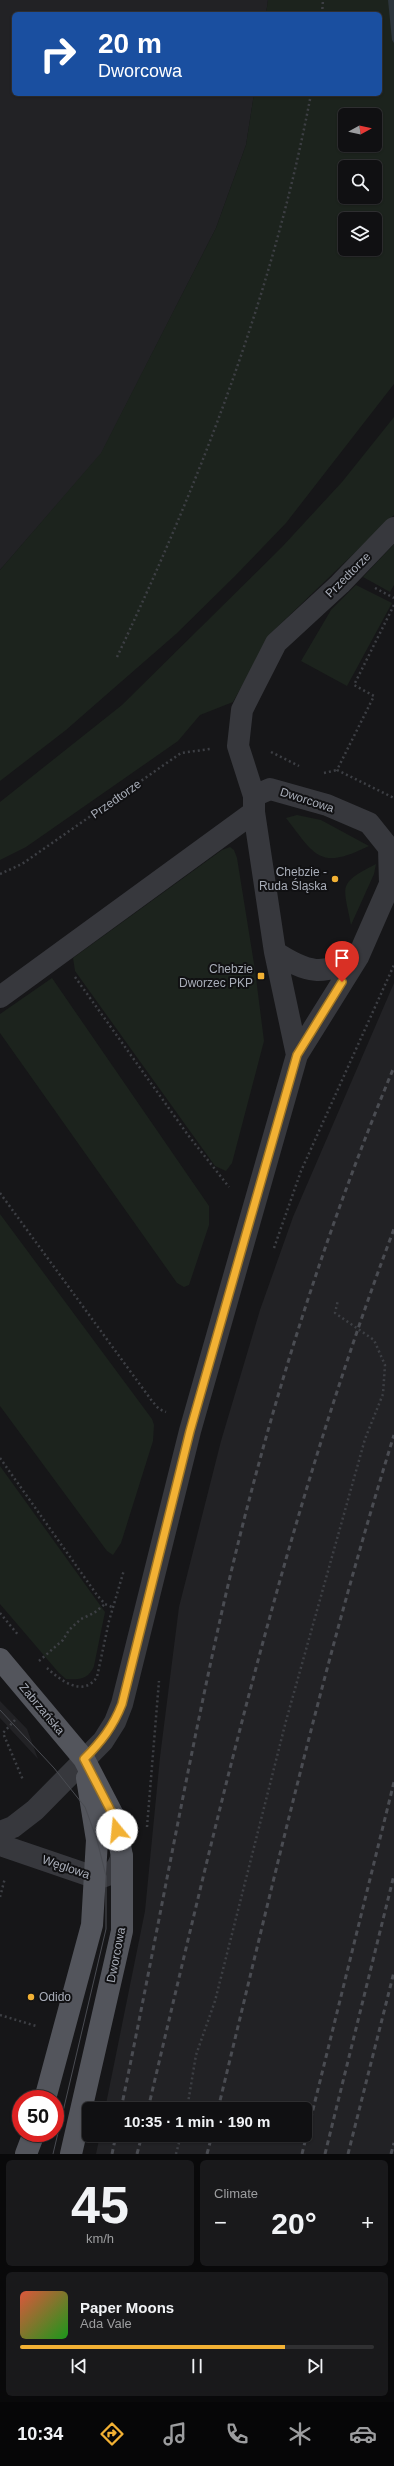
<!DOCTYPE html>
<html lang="en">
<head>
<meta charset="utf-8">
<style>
  body { margin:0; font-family:Arial,sans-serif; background:#19191b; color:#f1f3f6; height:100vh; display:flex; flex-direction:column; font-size:15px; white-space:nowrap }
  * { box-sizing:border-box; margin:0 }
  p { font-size:13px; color:#9c9d9f }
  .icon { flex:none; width:22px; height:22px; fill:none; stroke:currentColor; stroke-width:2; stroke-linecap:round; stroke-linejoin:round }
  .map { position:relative; height:2154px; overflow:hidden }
  .sheet { display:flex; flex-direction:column; gap:6px; padding:6px; background:#09090a; flex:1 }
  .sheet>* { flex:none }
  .top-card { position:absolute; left:12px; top:12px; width:370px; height:84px; border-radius:6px; box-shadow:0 1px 3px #0004,0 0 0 1px #303032; background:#1a4fa0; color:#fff; overflow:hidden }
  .needle { width:26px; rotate:82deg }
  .buttons { position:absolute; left:338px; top:108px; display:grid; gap:8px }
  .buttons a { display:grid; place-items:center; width:44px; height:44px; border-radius:6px; background:#101012; box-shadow:0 1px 3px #0004,0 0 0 1px #303032; font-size:20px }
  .speed { position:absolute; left:12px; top:2090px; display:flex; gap:8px; font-size:20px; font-weight:700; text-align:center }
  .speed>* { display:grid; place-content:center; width:52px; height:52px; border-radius:50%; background:#101012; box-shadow:0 1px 3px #0004,0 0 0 1px #303032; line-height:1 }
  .speed .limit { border:6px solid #d22; background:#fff; color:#111 }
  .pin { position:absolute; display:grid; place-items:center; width:34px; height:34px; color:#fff; margin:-41px -17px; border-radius:50% 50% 50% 0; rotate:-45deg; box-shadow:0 0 4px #0007 }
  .pin .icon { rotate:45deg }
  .me { position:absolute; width:44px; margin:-22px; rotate:343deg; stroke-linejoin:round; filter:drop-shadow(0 0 3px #0008) }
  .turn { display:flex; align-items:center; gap:14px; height:84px; padding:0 20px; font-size:18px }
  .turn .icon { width:52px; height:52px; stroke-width:2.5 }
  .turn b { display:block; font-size:28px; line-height:34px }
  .big { font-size:30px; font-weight:600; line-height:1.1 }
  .sheet .tile { flex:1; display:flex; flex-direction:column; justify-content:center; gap:6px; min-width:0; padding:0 14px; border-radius:6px; background:#19191b }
  .sheet .dial { align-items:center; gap:0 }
  .dial b { font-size:52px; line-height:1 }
  .song { display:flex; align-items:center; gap:12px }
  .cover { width:48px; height:48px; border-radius:6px; background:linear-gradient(135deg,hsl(10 70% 55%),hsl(120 70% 35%)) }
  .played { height:4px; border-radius:2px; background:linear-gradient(90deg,#f2b134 75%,#303032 75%) }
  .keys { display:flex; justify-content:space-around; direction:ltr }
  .heat { display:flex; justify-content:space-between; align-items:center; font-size:22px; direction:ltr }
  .sheet .tiles { flex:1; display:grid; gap:6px; grid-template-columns:1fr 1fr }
  .tile:last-child { grid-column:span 2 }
  .trip { position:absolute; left:82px; top:2102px; width:230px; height:40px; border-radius:6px; background:#101012; box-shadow:0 1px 3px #0004,0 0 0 1px #303032; font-weight:600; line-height:40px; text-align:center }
  .dock { display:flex; height:64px; justify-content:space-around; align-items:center; background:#060607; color:#9c9d9f }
  .dock .icon { width:28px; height:28px }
  .dock .on { color:#f2b134 }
  .dock b { font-size:18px; color:#f1f3f6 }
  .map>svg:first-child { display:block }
  .built { fill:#222225 }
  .green { fill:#1c231d; fill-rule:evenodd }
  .water { fill:#2c353c }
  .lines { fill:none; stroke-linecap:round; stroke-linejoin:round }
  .path { stroke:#3d3f44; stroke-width:2.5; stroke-dasharray:2 3; stroke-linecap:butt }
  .minor { stroke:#37383d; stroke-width:22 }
  .major { stroke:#53555c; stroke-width:22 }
  .tram { stroke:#4a4c52; stroke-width:1 }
  .rail { stroke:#4a4c52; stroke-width:3; stroke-dasharray:5 4; stroke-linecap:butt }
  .route-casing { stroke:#9d7322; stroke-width:10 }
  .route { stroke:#f2b134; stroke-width:7 }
  .poi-dot { fill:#f2b134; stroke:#111113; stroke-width:1.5 }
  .labels { text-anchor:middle; stroke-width:4; stroke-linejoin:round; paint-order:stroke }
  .street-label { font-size:12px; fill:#a8adb8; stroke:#111113 }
  .poi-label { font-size:12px; fill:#a8adb8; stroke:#111113; text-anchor:end }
</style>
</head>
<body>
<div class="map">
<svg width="394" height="2154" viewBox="0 0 394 2154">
  <rect width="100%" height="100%" fill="#161618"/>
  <path class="built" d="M0,0H268L266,14H14V94H254L246,145L216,228L101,454L0,570Z
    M394,983V2154H96L100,2135H305V2109H105L145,1911L160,1757L179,1607L221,1441L260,1310L293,1217Z
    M0,1701L27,1729L38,1759L0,1718Z"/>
  <path class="green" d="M268,0H394V384L286,523L235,576L176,634L114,688L66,730L0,781V570L101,453L216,228L246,145L254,94H380V14H266ZM345,115H375V145H345ZM345,167H375V197H345ZM345,219H375V249H345Z
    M394,417V515L271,633L233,702L200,715L178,741L26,847L0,860V802L122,705L282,547L342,482Z
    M394,544V585L390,592L363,577Z
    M356,585L392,603L347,686L301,661L331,610Z
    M297,815L321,820L369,846C320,870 316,857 286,818Z
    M230,847L234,850L237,858L255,970L264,1041L232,1163L226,1171L215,1166L75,971L73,958L222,850Z
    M376,864L374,874L351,925C344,886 336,884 376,864Z
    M52,978L209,1206V1225L189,1285L184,1287L177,1283L0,1033V1014Z
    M0,1214L152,1419L154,1425L153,1441L121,1543L113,1555L107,1551L0,1406Z
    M0,1466L105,1612L94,1666C89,1679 79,1680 66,1679L59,1673L0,1604Z"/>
  <path class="water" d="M388,0H394V43L392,40Z"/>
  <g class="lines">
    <path class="path" d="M322,14L323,0
      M375,588L394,598
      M394,605L354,685L374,696L337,770L394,798
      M117,657C202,477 274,290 311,94
      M271,752L299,766
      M324,773L337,770
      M0,874L22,864L181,753L210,749
      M75,977L188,1135L229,1187
      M0,1193L152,1401L159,1409L166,1412
      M274,1248L301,1171L394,965
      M0,1458L97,1595L105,1604L112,1607
      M0,1613L19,1636
      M39,1661L63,1640L69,1630L81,1619L94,1613L105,1604
      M47,1668C60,1680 83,1698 97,1677L109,1621L124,1570
      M15,1720L3,1733L23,1780
      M147,1827L159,1681
      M0,1897L5,1878
      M0,2015L36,2026
      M187,2109L196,2055L215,2001L286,1721L365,1439L383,1394L385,1365L374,1340L335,1313L338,1300
      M176,2154L181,2135"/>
    <path class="minor" d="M254,796L238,746L242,710L251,692L276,643L340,584L394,528
      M275,952C307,973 323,977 358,957
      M0,997L254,812
      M0,1832L13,1827L35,1810L103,1741L115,1722L122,1704L190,1431L297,1055L358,957L390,884L389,848L369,823L327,805L270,789L254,796V812L275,952L297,1055
      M0,1845L97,1878C113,1875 117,1870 122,1856"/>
    <path class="major" d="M0,1659L84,1759L114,1817L122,1856V1931L71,2154
      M45,2099L92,1925L97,1840L87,1778
      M26,2154L34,2133"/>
    <path class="tram" d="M0,1710L54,1768L85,1807L97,1840L106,1876V1929L53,2154"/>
    <path class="rail" d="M121,2109C155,1946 184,1782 220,1620C262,1433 320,1244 394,1067
      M148,2109C218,1813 286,1515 394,1229
      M218,2109C273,1883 325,1657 394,1435
      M112,2154L116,2135
      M137,2154L142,2135
      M207,2154L212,2135
      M302,2154L394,1782
      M325,2154L394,1875
      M348,2154L394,1972
      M391,2154L394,2143"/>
  </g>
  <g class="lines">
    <g class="route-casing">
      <path id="route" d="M117,1830L114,1817L84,1759C101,1742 113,1727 122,1704L190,1431L297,1055L342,982"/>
    </g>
    <use href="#route" class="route"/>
  </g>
  <g class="poi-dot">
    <circle cx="335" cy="879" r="4"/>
    <rect x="257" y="972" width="8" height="8" rx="2"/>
    <circle cx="31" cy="1997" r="4"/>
  </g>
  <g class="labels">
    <g class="street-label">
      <text transform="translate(348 575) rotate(-45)" y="4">Przedtorze</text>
      <text transform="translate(116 799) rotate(-35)" y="4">Przedtorze</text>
      <text transform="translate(307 800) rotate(18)" y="4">Dworcowa</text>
      <text transform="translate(42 1709) rotate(50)" y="4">Zabrzańska</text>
      <text transform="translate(66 1867) rotate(19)" y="4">Węglowa</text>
      <text transform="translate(116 1955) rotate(-79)" y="4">Dworcowa</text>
    </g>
    <g class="poi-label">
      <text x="327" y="876">Chebzie -<tspan x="327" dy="14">Ruda Śląska</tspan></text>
      <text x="253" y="973">Chebzie<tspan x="253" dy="14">Dworzec PKP</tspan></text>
      <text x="39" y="2001" text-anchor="start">Odido</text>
    </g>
  </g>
</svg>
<div class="buttons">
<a><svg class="needle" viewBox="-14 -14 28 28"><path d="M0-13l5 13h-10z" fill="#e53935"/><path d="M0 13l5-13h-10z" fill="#9c9d9f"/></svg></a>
<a><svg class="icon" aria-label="search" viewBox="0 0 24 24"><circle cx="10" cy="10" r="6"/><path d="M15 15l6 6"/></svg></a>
<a><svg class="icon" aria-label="layers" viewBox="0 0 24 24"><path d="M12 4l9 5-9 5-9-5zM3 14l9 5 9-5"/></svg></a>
</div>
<div class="speed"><div class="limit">50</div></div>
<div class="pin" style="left:342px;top:982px;background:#d93025"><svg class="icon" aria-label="arrive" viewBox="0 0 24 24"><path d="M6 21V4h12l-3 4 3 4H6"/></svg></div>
<svg class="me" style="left:117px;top:1830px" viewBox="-20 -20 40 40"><circle r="19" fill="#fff"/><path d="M0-13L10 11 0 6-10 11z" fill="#f2b134"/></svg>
<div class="trip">10:35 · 1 min · 190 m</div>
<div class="top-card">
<div class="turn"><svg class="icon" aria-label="right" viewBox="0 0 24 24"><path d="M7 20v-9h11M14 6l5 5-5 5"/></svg><div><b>20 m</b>Dworcowa</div></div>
</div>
</div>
<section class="sheet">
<div class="tiles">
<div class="tile dial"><b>45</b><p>km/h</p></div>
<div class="tile"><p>Climate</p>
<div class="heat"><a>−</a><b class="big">20°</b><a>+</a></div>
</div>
<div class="tile">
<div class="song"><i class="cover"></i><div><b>Paper Moons</b><p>Ada Vale</p></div></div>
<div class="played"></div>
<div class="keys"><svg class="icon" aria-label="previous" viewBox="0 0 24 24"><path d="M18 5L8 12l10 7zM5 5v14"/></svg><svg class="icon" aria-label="pause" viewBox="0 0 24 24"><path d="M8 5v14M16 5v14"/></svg><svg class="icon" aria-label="next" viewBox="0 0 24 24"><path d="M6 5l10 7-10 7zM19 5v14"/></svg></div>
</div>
</div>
</section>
<nav class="dock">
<b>10:34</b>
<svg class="icon on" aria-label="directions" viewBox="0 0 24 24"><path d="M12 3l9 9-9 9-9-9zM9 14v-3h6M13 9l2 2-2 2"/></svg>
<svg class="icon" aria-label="music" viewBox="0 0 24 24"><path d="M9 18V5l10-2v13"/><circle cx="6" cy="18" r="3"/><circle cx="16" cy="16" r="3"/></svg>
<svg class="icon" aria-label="phone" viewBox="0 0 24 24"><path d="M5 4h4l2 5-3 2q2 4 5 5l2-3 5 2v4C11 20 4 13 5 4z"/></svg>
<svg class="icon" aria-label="climate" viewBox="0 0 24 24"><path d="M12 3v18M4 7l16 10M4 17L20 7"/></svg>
<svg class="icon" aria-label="car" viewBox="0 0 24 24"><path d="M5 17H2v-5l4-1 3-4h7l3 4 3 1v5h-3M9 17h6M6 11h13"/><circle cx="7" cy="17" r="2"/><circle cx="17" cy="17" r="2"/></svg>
</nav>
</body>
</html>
